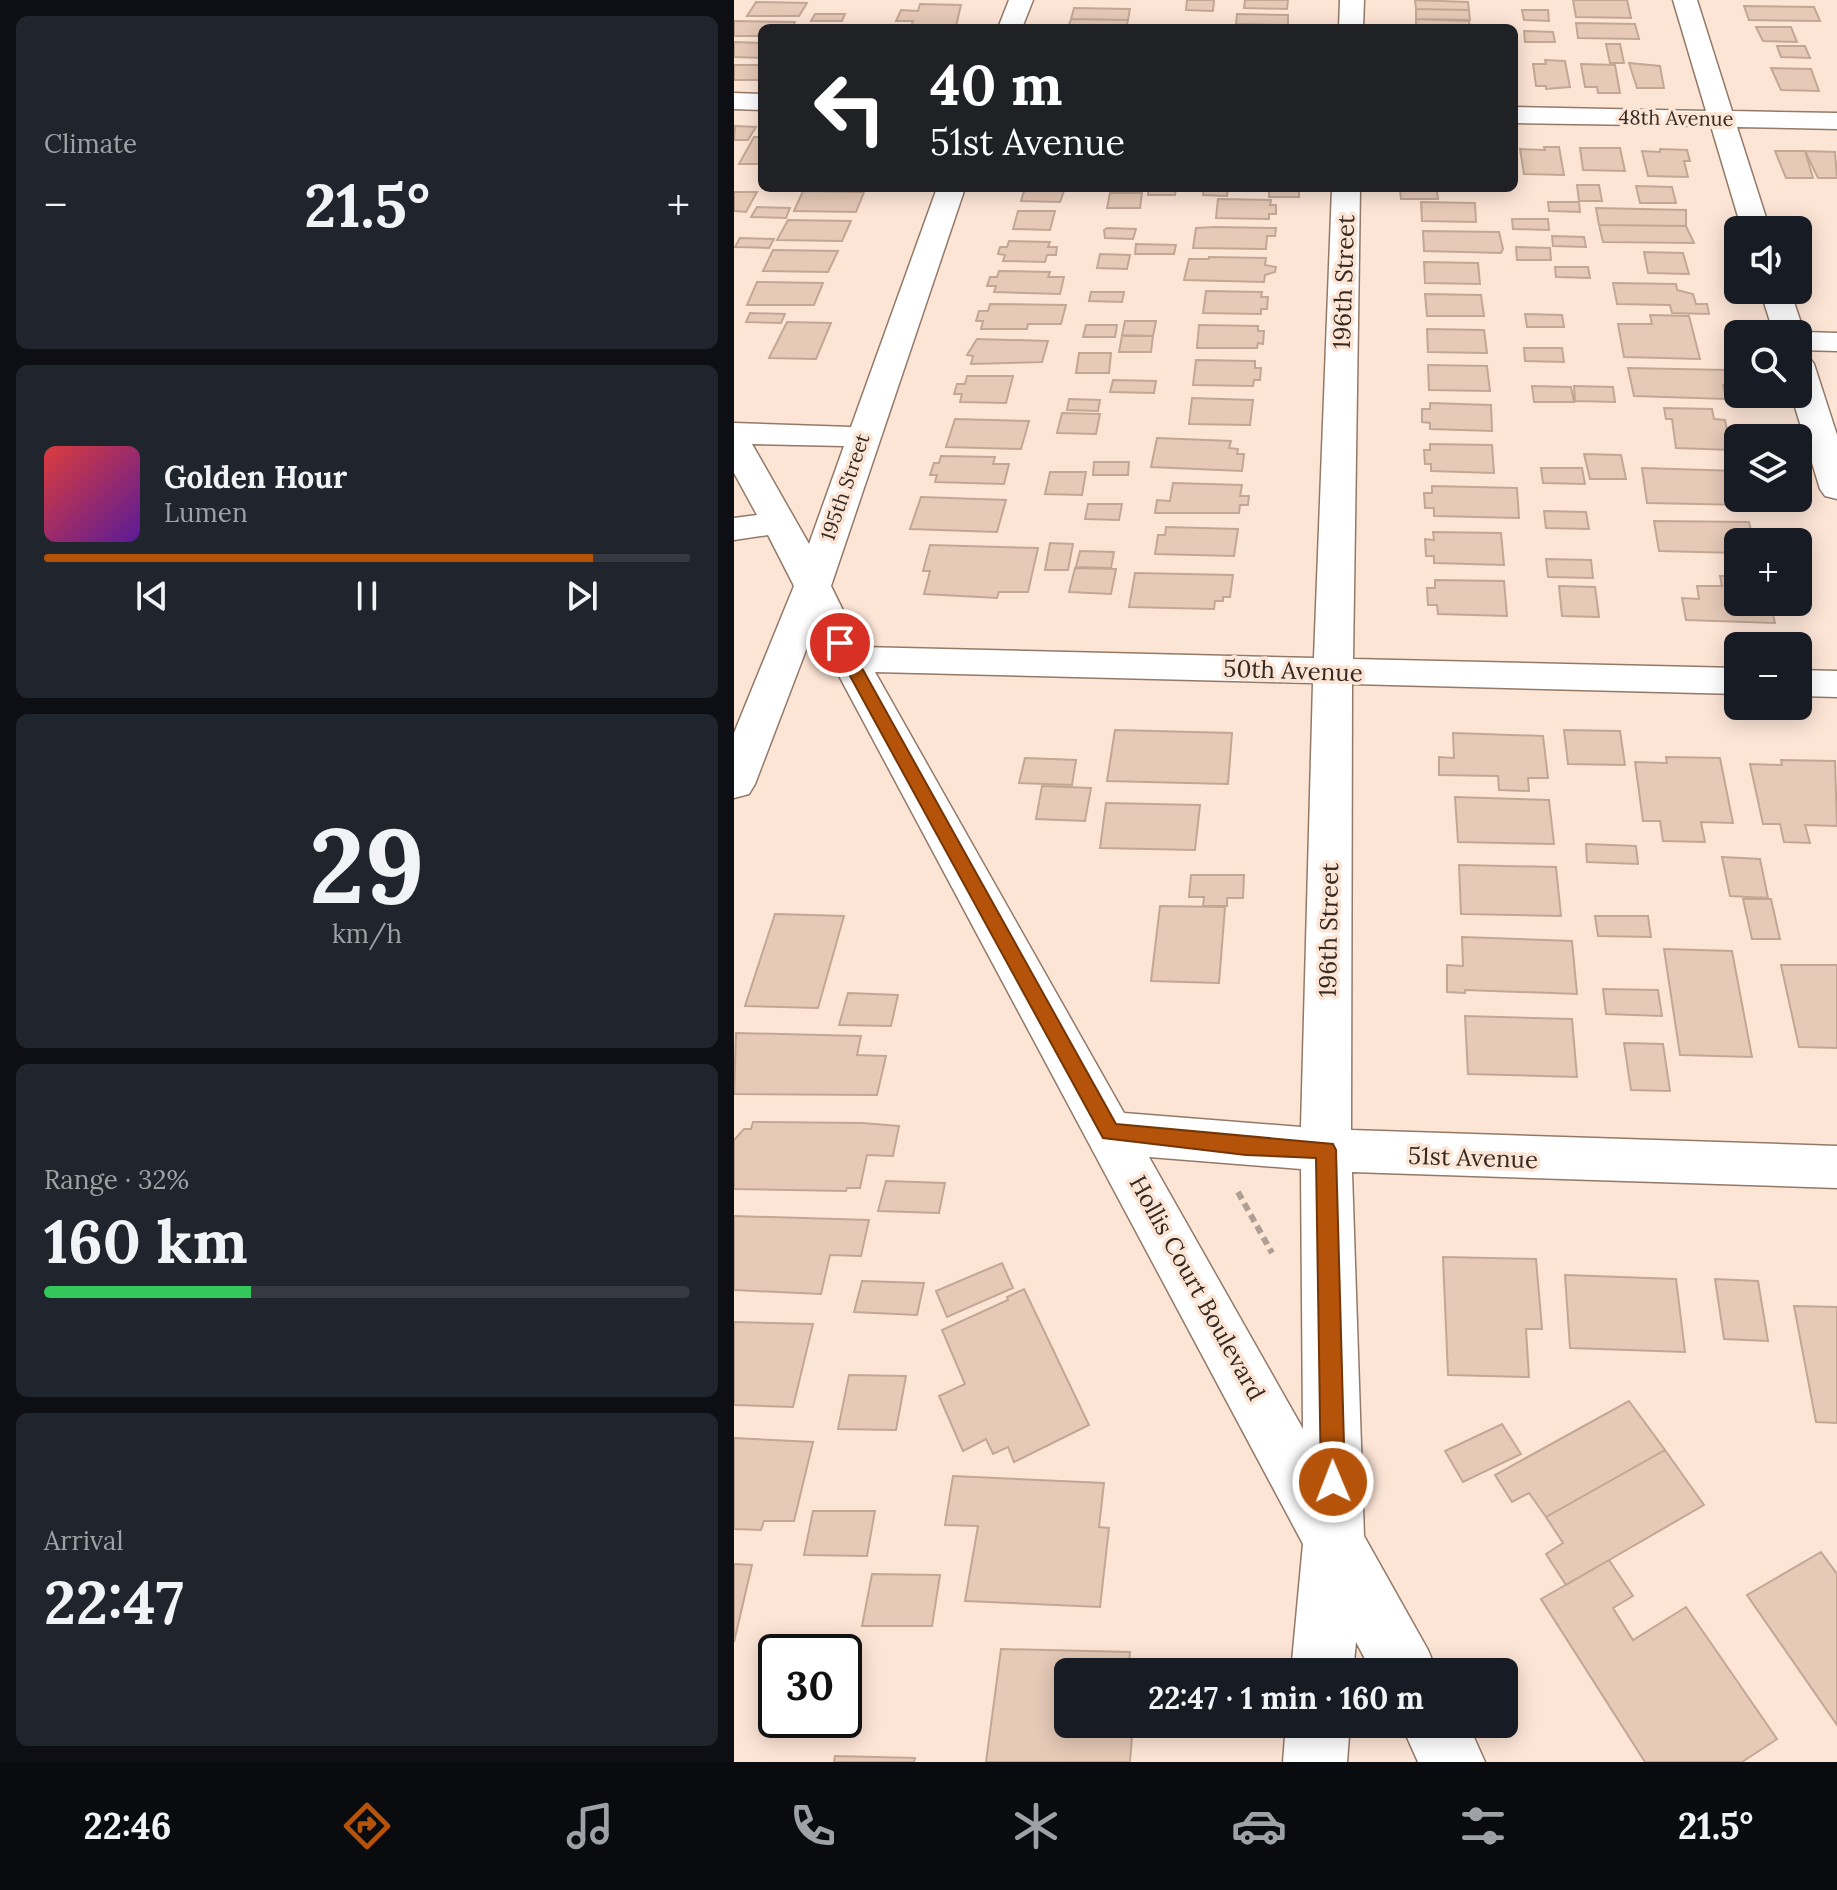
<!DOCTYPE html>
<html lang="en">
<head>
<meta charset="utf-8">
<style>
  body { margin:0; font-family:Lora,serif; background:#20242c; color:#f1f3f6; height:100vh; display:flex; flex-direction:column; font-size:30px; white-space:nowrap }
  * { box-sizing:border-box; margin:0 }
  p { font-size:26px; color:#9ea1a6 }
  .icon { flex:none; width:44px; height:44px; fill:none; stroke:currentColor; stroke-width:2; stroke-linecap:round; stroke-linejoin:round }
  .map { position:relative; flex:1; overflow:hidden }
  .details { display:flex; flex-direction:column; gap:16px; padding:16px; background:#0d0f14; width:734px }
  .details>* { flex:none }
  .guide { position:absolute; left:24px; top:24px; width:760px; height:168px; border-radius:12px; box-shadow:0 4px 20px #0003; background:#202124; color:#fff; overflow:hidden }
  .buttons { position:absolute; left:990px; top:216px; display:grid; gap:16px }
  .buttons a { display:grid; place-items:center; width:88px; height:88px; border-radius:12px; background:#171b24; box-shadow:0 4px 20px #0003; font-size:40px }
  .speed { position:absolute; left:24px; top:1634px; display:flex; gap:16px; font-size:40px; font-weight:700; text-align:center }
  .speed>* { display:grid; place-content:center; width:104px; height:104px; border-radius:50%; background:#171b24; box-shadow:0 4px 20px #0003; line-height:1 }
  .speed .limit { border:4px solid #111; border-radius:12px; background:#fff; color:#111 }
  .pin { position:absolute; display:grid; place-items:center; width:68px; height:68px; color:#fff; margin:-34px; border:4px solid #fff; border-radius:50%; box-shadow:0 2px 8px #0007 }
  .me { position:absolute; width:88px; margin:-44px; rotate:359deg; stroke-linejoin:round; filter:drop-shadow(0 0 6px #0008) }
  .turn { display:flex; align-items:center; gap:28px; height:168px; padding:0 40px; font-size:36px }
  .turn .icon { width:104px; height:104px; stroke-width:2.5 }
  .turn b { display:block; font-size:56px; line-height:68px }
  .big { font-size:60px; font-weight:700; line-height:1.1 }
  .details .tile { flex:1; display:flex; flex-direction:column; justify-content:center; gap:12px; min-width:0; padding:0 28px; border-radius:12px; background:#20242c }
  .details .dial { align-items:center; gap:0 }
  .dial b { font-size:104px; line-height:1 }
  .song { display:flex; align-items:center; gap:24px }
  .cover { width:96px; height:96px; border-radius:12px; background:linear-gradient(135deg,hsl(0 70% 55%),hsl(270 70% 35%)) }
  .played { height:8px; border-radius:4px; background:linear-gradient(90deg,#b45309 85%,#363941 85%) }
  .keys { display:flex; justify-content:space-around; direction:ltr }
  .heat { display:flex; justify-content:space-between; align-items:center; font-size:44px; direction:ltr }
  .charge { height:12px; border-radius:6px; background:linear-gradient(90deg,#34c759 32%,#363941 0) }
  .trip { position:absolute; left:320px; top:1658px; width:464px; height:80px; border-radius:12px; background:#171b24; box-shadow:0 4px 20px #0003; font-weight:700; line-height:80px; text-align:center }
  .tab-bar { display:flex; height:128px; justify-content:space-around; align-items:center; background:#090b0e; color:#9ea1a6 }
  .tab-bar .icon { width:56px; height:56px }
  .tab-bar .current { color:#b45309 }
  .tab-bar b { font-size:36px; color:#f1f3f6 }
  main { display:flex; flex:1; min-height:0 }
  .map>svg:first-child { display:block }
  .building { fill:#e6c9b7; stroke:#c3a795; stroke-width:2 }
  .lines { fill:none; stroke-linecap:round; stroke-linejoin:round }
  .minor-casing { stroke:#937968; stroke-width:3 }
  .path { stroke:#b29f93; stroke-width:6; stroke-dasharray:8 5; stroke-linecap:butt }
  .minor { fill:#fff; fill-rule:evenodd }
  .route { fill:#b45309; stroke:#753606; stroke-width:2 }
  .labels { text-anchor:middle; stroke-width:7; stroke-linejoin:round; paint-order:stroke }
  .far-street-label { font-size:20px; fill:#352a23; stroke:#fde5d6 }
  .street-label { font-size:24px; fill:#352a23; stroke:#fde5d6 }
</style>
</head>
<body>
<main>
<section class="details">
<div class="tile"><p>Climate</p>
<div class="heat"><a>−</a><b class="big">21.5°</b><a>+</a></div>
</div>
<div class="tile">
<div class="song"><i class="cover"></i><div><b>Golden Hour</b><p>Lumen</p></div></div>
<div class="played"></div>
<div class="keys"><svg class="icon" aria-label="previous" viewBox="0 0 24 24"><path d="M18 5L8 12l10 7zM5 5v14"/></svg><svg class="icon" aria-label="pause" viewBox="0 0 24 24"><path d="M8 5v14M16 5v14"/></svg><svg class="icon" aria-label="next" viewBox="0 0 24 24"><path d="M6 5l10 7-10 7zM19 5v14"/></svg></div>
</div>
<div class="tile dial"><b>29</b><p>km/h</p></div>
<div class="tile"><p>Range · 32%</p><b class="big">160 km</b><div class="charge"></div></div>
<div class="tile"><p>Arrival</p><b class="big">22:47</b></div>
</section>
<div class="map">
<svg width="1103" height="1762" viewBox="0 0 1103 1762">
  <rect width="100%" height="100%" fill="#fde5d6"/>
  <path class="building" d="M453,0H480L479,11L452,10Z
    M511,0H554L553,9L510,8Z
    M681,0L734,2L735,10L682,9Z
    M839,0H893L897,18L842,17Z
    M22,2L73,3L65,16H13Z
    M186,4L227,5L222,26H177L179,21H162L167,10L184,11Z
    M1010,6L1080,7L1086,21L1015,20Z
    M340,8L396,9L394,20L337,19Z
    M682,9L735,10L736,20L682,19Z
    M788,10H814L815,21L790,20Z
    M81,14H111L108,21H77Z
    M503,14L554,15V25L502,24Z
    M337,19L394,20L392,28H334Z
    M682,19L735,21L736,28H682Z
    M0,21L61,22L58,28H28V36H0Z
    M842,23L901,24L905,39L844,38Z
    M502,24L554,25L553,28H501Z
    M1022,27H1057L1063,42L1029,41Z
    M790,31L819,32L821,42H791Z
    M0,42L28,43V58L0,57Z
    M872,44H886L890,63H876Z
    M1043,46H1071L1076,58L1047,57Z
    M811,60L831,61L836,87L812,89V86H802L799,64H812Z
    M895,63L926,66L930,88H903Z
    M847,64L881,65L886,93H864L863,87H851Z
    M0,65H28V80H0Z
    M1037,68L1077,69L1085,91L1047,90Z
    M1,126L22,127L14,140H0Z
    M20,137H28V164H5Z
    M810,147H825L830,175L790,174L786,149L811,150Z
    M846,148H886L891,171L849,170Z
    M926,149L953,150L956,161H950L954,177L914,176L908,151L926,152Z
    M1041,151H1071L1079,178H1052Z
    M1071,151L1101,152L1103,178H1084Z
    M843,185H865L868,201H845Z
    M902,186L938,187L942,203H906Z
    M291,188H331L326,202L287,201Z
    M414,188H442L441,195H414Z
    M470,188H494L493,196L469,195Z
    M535,188H565V197H535Z
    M69,191L130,192L122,212L60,211Z
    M666,191H703L704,199H667Z
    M0,192H23L12,212L0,211Z
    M376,193H408L406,208H373Z
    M484,199L537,200L536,205H542V214H535V219L482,218Z
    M687,202L741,203L742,222L688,221Z
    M814,202H845L846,212L815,211Z
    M23,207L56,208L52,218L17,217Z
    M862,208L952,210V226L865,225Z
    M284,211H321L316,230L279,229Z
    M778,219H814L815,230L779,229Z
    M54,220L117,221L108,241L43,240Z
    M865,225L952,226L960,243L869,242Z
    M481,227L542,228L541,236H533L532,249L459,248L462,228Z
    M373,228L402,229L399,239L371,238L370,230Z
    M689,231L765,232L769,249L767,253L690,251Z
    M818,236L850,237L852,247L819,246Z
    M6,238L40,239L35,248L1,247Z
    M275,241L316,242L314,247H323L322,255H313L311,262L269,261L271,255L264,254L266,247H273Z
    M402,244L442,245L440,254H401Z
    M782,247L816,248L817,260H783Z
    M39,250L104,251L94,272L29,271Z
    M910,252L949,253L955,274L914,273Z
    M366,254L396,255L393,269L363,268Z
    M475,257L532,258L531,265L542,267L541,272L531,275L530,282L450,280L455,259H475Z
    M690,262L744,263L746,284L691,283Z
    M821,267H854L856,278L822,277Z
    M265,271L316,272L314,277H330L326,294L260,292L262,286H253L256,277H263Z
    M23,282L89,283L80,305H13Z
    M879,283L942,284L943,290L959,294L962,304H973L975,314L938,313L936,305L883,304Z
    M472,291L528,292L527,297H534L533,309H527V314L469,313Z
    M357,292H390L388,302L355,301Z
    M691,294L747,295L750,316H693Z
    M256,304L332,305L327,324H294L293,329H247L249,321H242L245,311H254Z
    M16,313L51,314L47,323L12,322Z
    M791,314L828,315L830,327H793Z
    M916,315L955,316L966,359L890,357L884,324H918Z
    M391,321H422L419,336L388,335Z
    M53,322L97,323L82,359L35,358Z
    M352,325H383L381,337H349Z
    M465,325L524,326V331H530L529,344L524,343L523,348H463Z
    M693,329L750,330L753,353L694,352Z
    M388,336H419L417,352H385Z
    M243,339L314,341L308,362L237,364L239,356L233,355Z
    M790,348H828L830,362L791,361Z
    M345,353H377L375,373H342Z
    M462,360L521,361V368H527L526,380H520L519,386L459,385Z
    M694,365L753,366L756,391L695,390Z
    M894,368L993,370L997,385H989L992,399L900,396Z
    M233,376H279L272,403L226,402L228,394H220L223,384H231Z
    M379,380L422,381L420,393L376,392Z
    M798,386L837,387L840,402H800Z
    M840,386L879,387L881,402L841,401Z
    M458,398L519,400L516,425L455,424Z
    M335,399L366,400L364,411L333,410Z
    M696,403L757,405L758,431L696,429V423L688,422V409H696Z
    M930,408L978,409L980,419L991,420L997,450L942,448L938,419H932Z
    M328,413L366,414L362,434L323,433Z
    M221,419L295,421L287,449L212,447Z
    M423,438L497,441L495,448L504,449L503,454H510L508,471L417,467Z
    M696,444L758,445L760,473L697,471V464H691L690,450H696Z
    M850,454L887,455L892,479H856Z
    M207,456L261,457L259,464H275L270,484L201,482L203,475H196L200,463H205Z
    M360,462H395L394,475H359Z
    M807,468H848L851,484L809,483Z
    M908,468L1004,471V498H1011L1013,505L913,503Z
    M316,472H352L348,495L311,494Z
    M439,483L508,485L506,496H515L514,505H506L505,513H421L423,500L436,501Z
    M698,486L783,488L785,518L700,516V508H691L690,493H698Z
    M187,497L272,500L263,532L176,529Z
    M354,504H388L385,520L351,519Z
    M810,511L852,512L855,529L812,528Z
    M920,521L1015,522L1019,539H1008L1009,542H1004V553L925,551Z
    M432,527L504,529L500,556L421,554L424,535H431Z
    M699,532L767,533L770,565L700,563V556H692L691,539L700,540Z
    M316,543L339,544L334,570H311Z
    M196,545L304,548L294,592H265L263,598L190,594L196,571H189Z
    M346,551L380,552L377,568L342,567Z
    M812,559L857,560L859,578L814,577Z
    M341,568L382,569L377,594L335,592Z
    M401,573L499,575L496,597H489V601H481L480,609L395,607Z
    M986,576H1004V602H1036L1041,623L952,620L948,598L965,599L963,586H988Z
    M701,580L770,581L773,616L704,614L703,605H694L693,588H701Z
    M825,586L861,587L865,617L828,616Z
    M381,730L498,733L494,784L373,781Z
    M830,730L886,731L891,765L834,764Z
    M719,733L809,736L814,778H794L795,791L765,790L764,776L705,775V757L720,758Z
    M932,757L986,758L999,823L967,822L971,842L929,841L926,821H909L901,762L933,763Z
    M291,758L342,760L338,785L285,783Z
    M1047,760L1101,761L1103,826L1071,825L1076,843L1050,842L1046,824H1029L1016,764L1048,765Z
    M308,786L357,788L351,821L302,819Z
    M721,797L815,800L820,844L724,842Z
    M372,803L466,805L461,850L366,848Z
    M852,844L902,846L904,864L853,862Z
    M988,857L1026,859L1034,898L996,896Z
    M725,865L822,867L827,916L727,914Z
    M457,875H510L509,898H493V906H469L470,897H455Z
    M1009,899H1037L1046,939H1018Z
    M426,906L491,907L485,983L417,981Z
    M41,914L110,916L84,1008L11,1006Z
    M861,916H914L917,937L864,936Z
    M728,937L838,941L843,994L731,990V993L713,992V965L729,966Z
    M930,949L998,951L1018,1057L946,1055Z
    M1047,965H1103V1048L1065,1047Z
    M869,989L924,990L928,1016L872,1014Z
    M114,993L164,995L157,1026L105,1025Z
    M731,1016L838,1019L843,1077L734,1074Z
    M2,1033L127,1036L123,1055L152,1056L143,1095L0,1094Z
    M890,1043L929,1044L936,1091L897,1090Z
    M19,1122L128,1123L165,1126L159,1156L133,1155L126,1188H113L112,1191L0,1189V1140L10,1129H17Z
    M152,1181L211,1183L205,1213L144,1211Z
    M0,1216L135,1220L127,1256L96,1255L87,1294L0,1290Z
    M709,1257L802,1259L808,1329H792L795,1377L714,1375Z
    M268,1263L279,1288L213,1317L202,1291Z
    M831,1275L942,1279L951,1352L836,1348Z
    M981,1279L1024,1281L1034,1341L990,1339Z
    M128,1281L190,1283L183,1315L120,1312Z
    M290,1289L355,1425L280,1462L274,1447L259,1454L252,1439L229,1451L205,1396L231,1384L208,1330L274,1300L273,1297Z
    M1060,1306L1103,1307V1423L1082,1422Z
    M0,1322L79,1324L59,1407L0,1405Z
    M115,1375L172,1376L162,1430L104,1429Z
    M895,1401L931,1450L812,1517L795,1493L778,1502L761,1475Z
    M768,1424L787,1454L729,1482L711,1451Z
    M0,1438L79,1442L60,1521H30L27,1530L0,1529Z
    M931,1450L970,1505L832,1585L812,1554L829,1543L812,1517Z
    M219,1476L370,1483L365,1527L375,1528L366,1607L231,1601L244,1526L211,1525Z
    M79,1511H141L133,1556L70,1555Z
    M1087,1552L1103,1574V1725L1013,1595Z
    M875,1560L899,1596L879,1608L899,1640L952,1607L1043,1739L1008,1762H911L807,1599Z
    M0,1564L18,1565L0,1642Z
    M138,1574L206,1575L198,1626H128Z
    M267,1649L396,1652L394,1672H334V1724H399L396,1762H252Z
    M101,1756L181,1758L180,1762H100Z"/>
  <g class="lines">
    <g class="minor-casing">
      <path id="minor" d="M275,0H299L288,28H264Z
        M606,0H630L629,28H605Z
        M939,0H963L998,111L1103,113V129L1003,127L1036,230H1008L977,126L780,123V107L972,111Z
        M0,93L28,94V110L0,109Z
        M203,188H231L97,586L127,647L580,658L598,188H626L619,659L1004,668V694L618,684L617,1130L1103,1146V1188L618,1172L630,1536L694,1650L703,1672H638L622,1642L619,1672H557L569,1544L80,629L21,784L15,794L0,798V733L60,586L34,535L0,540V518L23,515L0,473V423L117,427ZM18,444L110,446L75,544ZM141,672L579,683L567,1127L390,1113ZM415,1157L567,1169L569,1429Z
        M1026,290H1056L1070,332L1103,333V351L1064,350V334H1040Z
        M1064,354L1075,357L1080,364L1103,435V499L1091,496L1086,489L1057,394H1064Z
        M1064,670L1103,671V697L1064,696Z
        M552,1724H616L613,1762H549Z
        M667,1724H734L751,1762H684Z"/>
    </g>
    <path class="path" d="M504,1192L538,1253"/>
    <use href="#minor" class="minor"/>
  </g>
  <path class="route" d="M106,638L114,643L382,1124L599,1144L602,1150L611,1482L607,1490L599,1493L590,1490L587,1482L582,1158L512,1155L369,1138L98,643Z"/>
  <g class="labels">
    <g class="far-street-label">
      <text transform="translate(942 118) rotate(1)" y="7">48th Avenue</text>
      <text transform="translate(111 487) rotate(-71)" y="7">195th Street</text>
    </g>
    <g class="street-label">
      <text transform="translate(610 282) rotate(-88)" y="8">196th Street</text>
      <text transform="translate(559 671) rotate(2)" y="8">50th Avenue</text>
      <text transform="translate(595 930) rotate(-89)" y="8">196th Street</text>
      <text transform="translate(739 1158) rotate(2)" y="8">51st Avenue</text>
      <text transform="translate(463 1288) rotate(61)" y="8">Hollis Court Boulevard</text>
    </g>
  </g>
</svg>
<div class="buttons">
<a><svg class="icon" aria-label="sound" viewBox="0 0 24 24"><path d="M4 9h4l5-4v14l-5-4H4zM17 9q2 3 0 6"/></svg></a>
<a><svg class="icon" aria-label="search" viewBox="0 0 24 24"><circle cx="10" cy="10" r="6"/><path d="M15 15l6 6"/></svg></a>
<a><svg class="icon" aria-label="layers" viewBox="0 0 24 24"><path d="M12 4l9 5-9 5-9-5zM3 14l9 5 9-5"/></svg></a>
<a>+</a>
<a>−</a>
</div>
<div class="speed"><div class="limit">30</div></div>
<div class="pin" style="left:106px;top:643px;background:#d93025"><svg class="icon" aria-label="arrive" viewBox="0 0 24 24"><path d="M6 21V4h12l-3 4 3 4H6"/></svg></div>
<svg class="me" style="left:599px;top:1482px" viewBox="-20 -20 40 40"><circle r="17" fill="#b45309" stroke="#fff" stroke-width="3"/><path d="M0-11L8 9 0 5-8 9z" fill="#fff"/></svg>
<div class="trip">22:47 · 1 min · 160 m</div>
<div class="guide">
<div class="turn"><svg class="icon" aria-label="left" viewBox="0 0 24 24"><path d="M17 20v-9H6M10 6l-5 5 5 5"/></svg><div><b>40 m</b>51st Avenue</div></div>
</div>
</div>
</main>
<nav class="tab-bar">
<b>22:46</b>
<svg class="icon current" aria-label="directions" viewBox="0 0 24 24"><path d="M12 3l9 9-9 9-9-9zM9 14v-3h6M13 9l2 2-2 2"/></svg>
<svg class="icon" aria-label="music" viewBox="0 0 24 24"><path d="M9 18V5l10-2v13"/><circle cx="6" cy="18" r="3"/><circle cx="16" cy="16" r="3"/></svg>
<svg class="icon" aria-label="phone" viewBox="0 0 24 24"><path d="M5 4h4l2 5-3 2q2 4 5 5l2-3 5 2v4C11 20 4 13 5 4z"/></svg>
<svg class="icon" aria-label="climate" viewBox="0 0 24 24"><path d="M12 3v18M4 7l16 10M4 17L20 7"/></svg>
<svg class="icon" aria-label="car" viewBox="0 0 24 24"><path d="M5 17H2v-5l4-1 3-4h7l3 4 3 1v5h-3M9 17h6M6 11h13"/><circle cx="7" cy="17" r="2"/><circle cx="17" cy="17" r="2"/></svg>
<svg class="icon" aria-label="filters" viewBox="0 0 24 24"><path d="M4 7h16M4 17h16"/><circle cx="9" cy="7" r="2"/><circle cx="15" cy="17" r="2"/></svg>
<b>21.5°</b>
</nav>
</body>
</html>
